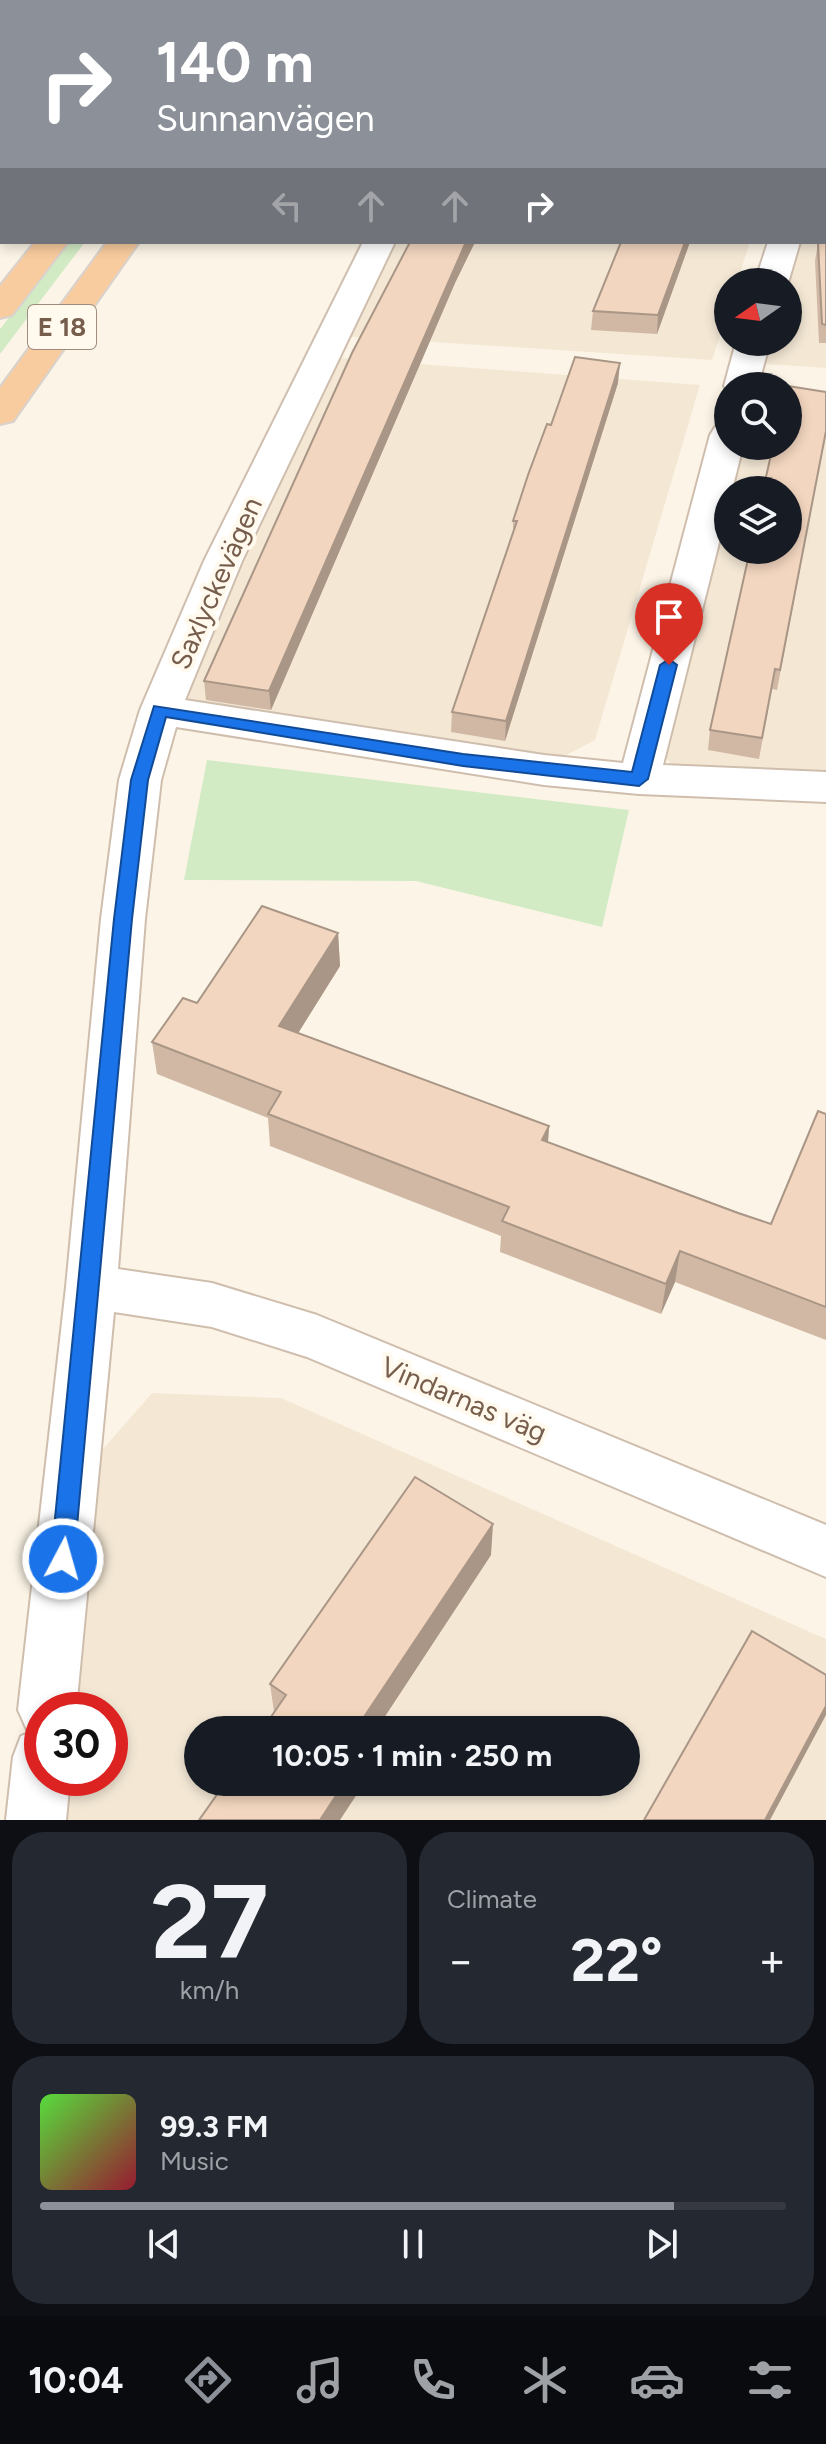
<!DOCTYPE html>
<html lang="en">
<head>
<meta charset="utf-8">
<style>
  body { margin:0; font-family:Figtree,sans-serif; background:#242831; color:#f1f3f6; height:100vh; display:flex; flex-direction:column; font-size:30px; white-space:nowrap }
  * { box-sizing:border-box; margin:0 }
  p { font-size:26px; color:#9ea1a6 }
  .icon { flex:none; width:44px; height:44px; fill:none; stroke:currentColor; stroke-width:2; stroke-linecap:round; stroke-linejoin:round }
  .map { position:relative; height:1820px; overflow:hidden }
  .sheet { display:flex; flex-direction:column; gap:12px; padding:12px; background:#0d0f14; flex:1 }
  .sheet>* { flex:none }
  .guide { position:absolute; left:0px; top:0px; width:826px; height:244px; box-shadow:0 4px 12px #0003; background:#8c9099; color:#fff; overflow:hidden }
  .needle { width:52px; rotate:256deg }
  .tools { position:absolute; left:714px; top:268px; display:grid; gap:16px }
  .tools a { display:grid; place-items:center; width:88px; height:88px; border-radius:50%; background:#171b24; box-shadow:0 4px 12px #0003; font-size:40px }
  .speed { position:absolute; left:24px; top:1692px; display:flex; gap:16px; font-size:40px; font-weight:700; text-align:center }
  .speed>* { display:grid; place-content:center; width:104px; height:104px; border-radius:50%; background:#171b24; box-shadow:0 4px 12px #0003; line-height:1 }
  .speed .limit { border:12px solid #d22; background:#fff; color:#111 }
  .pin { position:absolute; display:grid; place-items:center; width:68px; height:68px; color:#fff; margin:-82px -34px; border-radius:50% 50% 50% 0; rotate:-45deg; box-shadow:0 0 8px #0007 }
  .pin .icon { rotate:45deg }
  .me { position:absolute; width:88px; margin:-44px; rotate:6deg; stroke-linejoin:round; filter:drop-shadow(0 0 6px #0008) }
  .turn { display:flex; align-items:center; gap:28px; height:168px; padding:0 24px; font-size:36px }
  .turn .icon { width:104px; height:104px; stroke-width:2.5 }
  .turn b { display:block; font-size:56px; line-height:68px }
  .lanes { display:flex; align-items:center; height:76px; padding:0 24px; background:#0003; justify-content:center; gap:40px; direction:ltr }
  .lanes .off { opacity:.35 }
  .big { font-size:60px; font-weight:700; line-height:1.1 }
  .sheet .widget { flex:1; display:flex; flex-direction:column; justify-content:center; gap:12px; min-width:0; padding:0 28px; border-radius:32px; background:#242831 }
  .sheet .dial { align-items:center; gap:0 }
  .dial b { font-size:104px; line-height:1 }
  .song { display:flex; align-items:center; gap:24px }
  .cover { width:96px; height:96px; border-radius:12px; background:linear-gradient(135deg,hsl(110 70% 55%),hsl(350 70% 35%)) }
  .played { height:8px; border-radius:4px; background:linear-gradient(90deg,#8c9099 85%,#363941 85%) }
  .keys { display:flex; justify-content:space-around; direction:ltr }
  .heat { display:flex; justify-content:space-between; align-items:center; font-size:44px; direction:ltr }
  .sheet .tiles { flex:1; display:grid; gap:12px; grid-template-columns:1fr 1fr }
  .widget:last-child { grid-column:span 2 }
  .trip { position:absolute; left:184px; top:1716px; width:456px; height:80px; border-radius:40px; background:#171b24; box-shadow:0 4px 12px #0003; font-weight:700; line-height:80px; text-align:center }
  .menu { display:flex; height:128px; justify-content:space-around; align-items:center; background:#090b0e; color:#9ea1a6 }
  .menu .icon { width:56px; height:56px }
  .menu .selected { color:#8c9099 }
  .menu b { font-size:36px; color:#f1f3f6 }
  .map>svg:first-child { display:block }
  .residential { fill:#f4e8d5; fill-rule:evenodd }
  .green { fill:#d2ebc5 }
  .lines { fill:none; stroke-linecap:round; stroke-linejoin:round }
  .minor-casing { stroke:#cfbead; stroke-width:4 }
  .trunk-casing { stroke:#d9d2cd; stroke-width:4 }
  .minor { fill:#fff; fill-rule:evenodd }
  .trunk { fill:#f9cc9f; fill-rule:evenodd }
  .wall { fill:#d0b8a4 }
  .shaded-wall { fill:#a99686 }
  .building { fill:#f2d6bf; stroke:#a99686; stroke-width:2 }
  .route { fill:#1a73e8; stroke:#114b97; stroke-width:2 }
  .labels { text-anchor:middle; stroke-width:8; stroke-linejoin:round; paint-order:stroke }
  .shield { fill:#fff9ee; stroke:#a08c7c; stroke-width:2 }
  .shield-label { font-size:26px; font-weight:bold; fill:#775d4b }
  .street-label { font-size:28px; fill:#775d4b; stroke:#fff9ee }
</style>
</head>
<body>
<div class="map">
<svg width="826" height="1820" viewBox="0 0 826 1820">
  <rect width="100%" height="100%" fill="#fcf5e7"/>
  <path class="residential" d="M824,164L826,368L751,363L757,342H788V282L782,242H824Z
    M387,242H750L737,282H728V311L712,360L339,336Z
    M328,357L700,385L595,740L555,761L192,707L176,683Z
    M826,393V777L676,770L650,738L728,422V446H788ZM728,490H788V550H728Z
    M152,1393L281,1398L826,1639V1820H62L65,1778H110V1710H70L89,1465ZM198,1730H626V1782H198Z"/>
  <path class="green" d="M67,242H85L0,354V329Z
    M207,760L629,810L602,927L416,881L184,880Z"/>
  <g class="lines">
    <g class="minor-casing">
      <path id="minor" d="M824,93H826L824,118Z
        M824,137H826V155H824Z
        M363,242H395L242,561L185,700L544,755L623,763L710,435L715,427L728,424V446H743L732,490H728V507L663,765L826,772V802L639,794L544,785L176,727L161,780L145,919L118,1269L212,1283L317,1315L826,1525V1577L307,1357L212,1327L114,1312L76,1710H42V1778H70L66,1820H6L13,1757L21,1736L31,1732L27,1730L18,1710L66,1287L101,919L119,780L140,710L204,561Z
        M768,242H800L788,283L755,282Z
        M736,342H770L758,386H728V392L724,386Z"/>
    </g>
    <g class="trunk-casing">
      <path id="trunk" d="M229,0H258L228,2Z
        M288,0H317L287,2Z
        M35,242H68L12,315L0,318V286Z
        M107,242H139L13,421L0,424V388Z"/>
    </g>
    <use href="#minor" class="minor"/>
    <use href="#trunk" class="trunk"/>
  </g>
  <path class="wall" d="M410,242H475L455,283L271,710L206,700L204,681Z
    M690,242L657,334L591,330L593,311Z
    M818,243H826V343H819L815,261Z
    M618,383L505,741L451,732L452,712L513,533V521L551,425Z
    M826,433L777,690L772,689L759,759L708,750L710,730Z
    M338,933L340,966L298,1033L549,1126L548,1142L771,1224L826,1114V1340L675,1282L661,1314L500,1252L501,1236L270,1146L268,1118L157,1074L152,1042L197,1003Z
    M491,1555L376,1730H262L274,1712L270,1684Z"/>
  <path class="shaded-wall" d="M466,242H475L455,283L271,710L269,691Z
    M685,242H690L657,334L658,315Z
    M620,363L618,383L505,741L506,721Z
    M338,933L340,966L282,1059L279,1026Z
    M549,1126L547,1158L542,1140Z
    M680,1251L675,1282L661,1314L666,1284Z
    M493,1524L491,1555L376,1730H361L360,1723Z
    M826,1706V1715L770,1820H765Z
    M345,1782H365L340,1820H320Z"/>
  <path class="building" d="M539,0H591L590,2H538Z
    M707,0H761L760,2H707Z
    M410,242H466L269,691L204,681L352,353Z
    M621,242H685L658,315L593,311Z
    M818,243H826V325L822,324Z
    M575,357L620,363L506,721L452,712L517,521H513L528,475L547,424L551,425Z
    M788,386L826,392V431L780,670L775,669L762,738L710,730L750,550H788V490H763L773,446H788Z
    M262,906L338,933L279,1026L549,1126L542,1140L738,1213L771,1224L818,1111L826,1114V1307L680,1251L666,1284L502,1221L509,1207L268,1114L281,1092L152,1042L183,998L197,1003Z
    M415,1477L493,1524L360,1723L371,1730H262L286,1695L270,1684Z
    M752,1631L826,1675V1706L765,1820H644Z
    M226,1782H345L320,1820H199Z"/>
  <path class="route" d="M669,659L677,665L648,779L639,786L463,766L166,717L148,780L132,919L74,1559L71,1566L63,1570L55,1566L51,1559L114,919L131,780L154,706L463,754L632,772L660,665Z"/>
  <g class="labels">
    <rect class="shield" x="28" y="305" width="68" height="44" rx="6"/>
    <g class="shield-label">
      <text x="62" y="336">E 18</text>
    </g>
    <g class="street-label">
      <text transform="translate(216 583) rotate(-66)" y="10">Saxlyckevägen</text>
      <text transform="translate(464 1399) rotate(23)" y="10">Vindarnas väg</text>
    </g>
  </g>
</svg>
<div class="tools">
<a><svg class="needle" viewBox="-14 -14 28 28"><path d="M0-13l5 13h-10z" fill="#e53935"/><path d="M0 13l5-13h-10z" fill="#9ea1a6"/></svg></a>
<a><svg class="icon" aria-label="search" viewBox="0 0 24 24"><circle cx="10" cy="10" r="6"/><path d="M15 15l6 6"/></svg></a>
<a><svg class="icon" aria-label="layers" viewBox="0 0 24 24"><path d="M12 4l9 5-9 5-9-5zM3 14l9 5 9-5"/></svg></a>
</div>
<div class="speed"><div class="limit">30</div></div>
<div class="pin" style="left:669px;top:665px;background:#d93025"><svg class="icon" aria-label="arrive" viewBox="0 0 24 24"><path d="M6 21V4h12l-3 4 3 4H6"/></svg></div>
<svg class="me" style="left:63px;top:1559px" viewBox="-20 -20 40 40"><circle r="17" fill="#1a73e8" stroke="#fff" stroke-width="3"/><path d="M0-11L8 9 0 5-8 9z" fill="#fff"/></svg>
<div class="trip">10:05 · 1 min · 250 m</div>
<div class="guide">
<div class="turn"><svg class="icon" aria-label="right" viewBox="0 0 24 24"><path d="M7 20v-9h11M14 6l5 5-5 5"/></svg><div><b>140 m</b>Sunnanvägen</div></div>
<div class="lanes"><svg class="icon off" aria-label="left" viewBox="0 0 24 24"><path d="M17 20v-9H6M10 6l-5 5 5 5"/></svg><svg class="icon off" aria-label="ahead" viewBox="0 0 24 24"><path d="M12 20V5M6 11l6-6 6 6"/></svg><svg class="icon off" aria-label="ahead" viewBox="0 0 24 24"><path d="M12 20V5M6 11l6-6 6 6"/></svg><svg class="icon" aria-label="right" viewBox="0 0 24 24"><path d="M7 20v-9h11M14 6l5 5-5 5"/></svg></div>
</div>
</div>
<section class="sheet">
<div class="tiles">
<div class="widget dial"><b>27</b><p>km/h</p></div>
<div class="widget"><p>Climate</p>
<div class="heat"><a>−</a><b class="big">22°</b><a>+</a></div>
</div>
<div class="widget">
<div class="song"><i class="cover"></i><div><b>99.3 FM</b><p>Music</p></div></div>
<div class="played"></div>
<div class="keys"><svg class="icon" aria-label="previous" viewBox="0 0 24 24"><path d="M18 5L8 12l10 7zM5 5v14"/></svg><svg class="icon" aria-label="pause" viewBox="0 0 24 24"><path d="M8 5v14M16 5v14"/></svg><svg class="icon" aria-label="next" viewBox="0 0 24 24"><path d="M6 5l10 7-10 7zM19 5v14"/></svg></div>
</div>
</div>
</section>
<nav class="menu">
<b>10:04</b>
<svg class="icon selected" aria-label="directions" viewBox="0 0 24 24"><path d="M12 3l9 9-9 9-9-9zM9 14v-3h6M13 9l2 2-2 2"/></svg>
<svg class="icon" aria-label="music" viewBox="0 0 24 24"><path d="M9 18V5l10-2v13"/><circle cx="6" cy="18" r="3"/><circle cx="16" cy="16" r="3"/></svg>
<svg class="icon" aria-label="phone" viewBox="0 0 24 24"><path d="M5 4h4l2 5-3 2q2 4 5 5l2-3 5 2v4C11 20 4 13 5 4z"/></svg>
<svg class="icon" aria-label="climate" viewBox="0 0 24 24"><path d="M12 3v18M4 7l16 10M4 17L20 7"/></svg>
<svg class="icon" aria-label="car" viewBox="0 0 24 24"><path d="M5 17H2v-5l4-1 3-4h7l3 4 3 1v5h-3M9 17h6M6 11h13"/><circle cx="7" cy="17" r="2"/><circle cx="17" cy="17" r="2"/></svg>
<svg class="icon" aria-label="filters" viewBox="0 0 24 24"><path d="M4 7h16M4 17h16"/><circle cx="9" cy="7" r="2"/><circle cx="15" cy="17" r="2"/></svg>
</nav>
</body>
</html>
